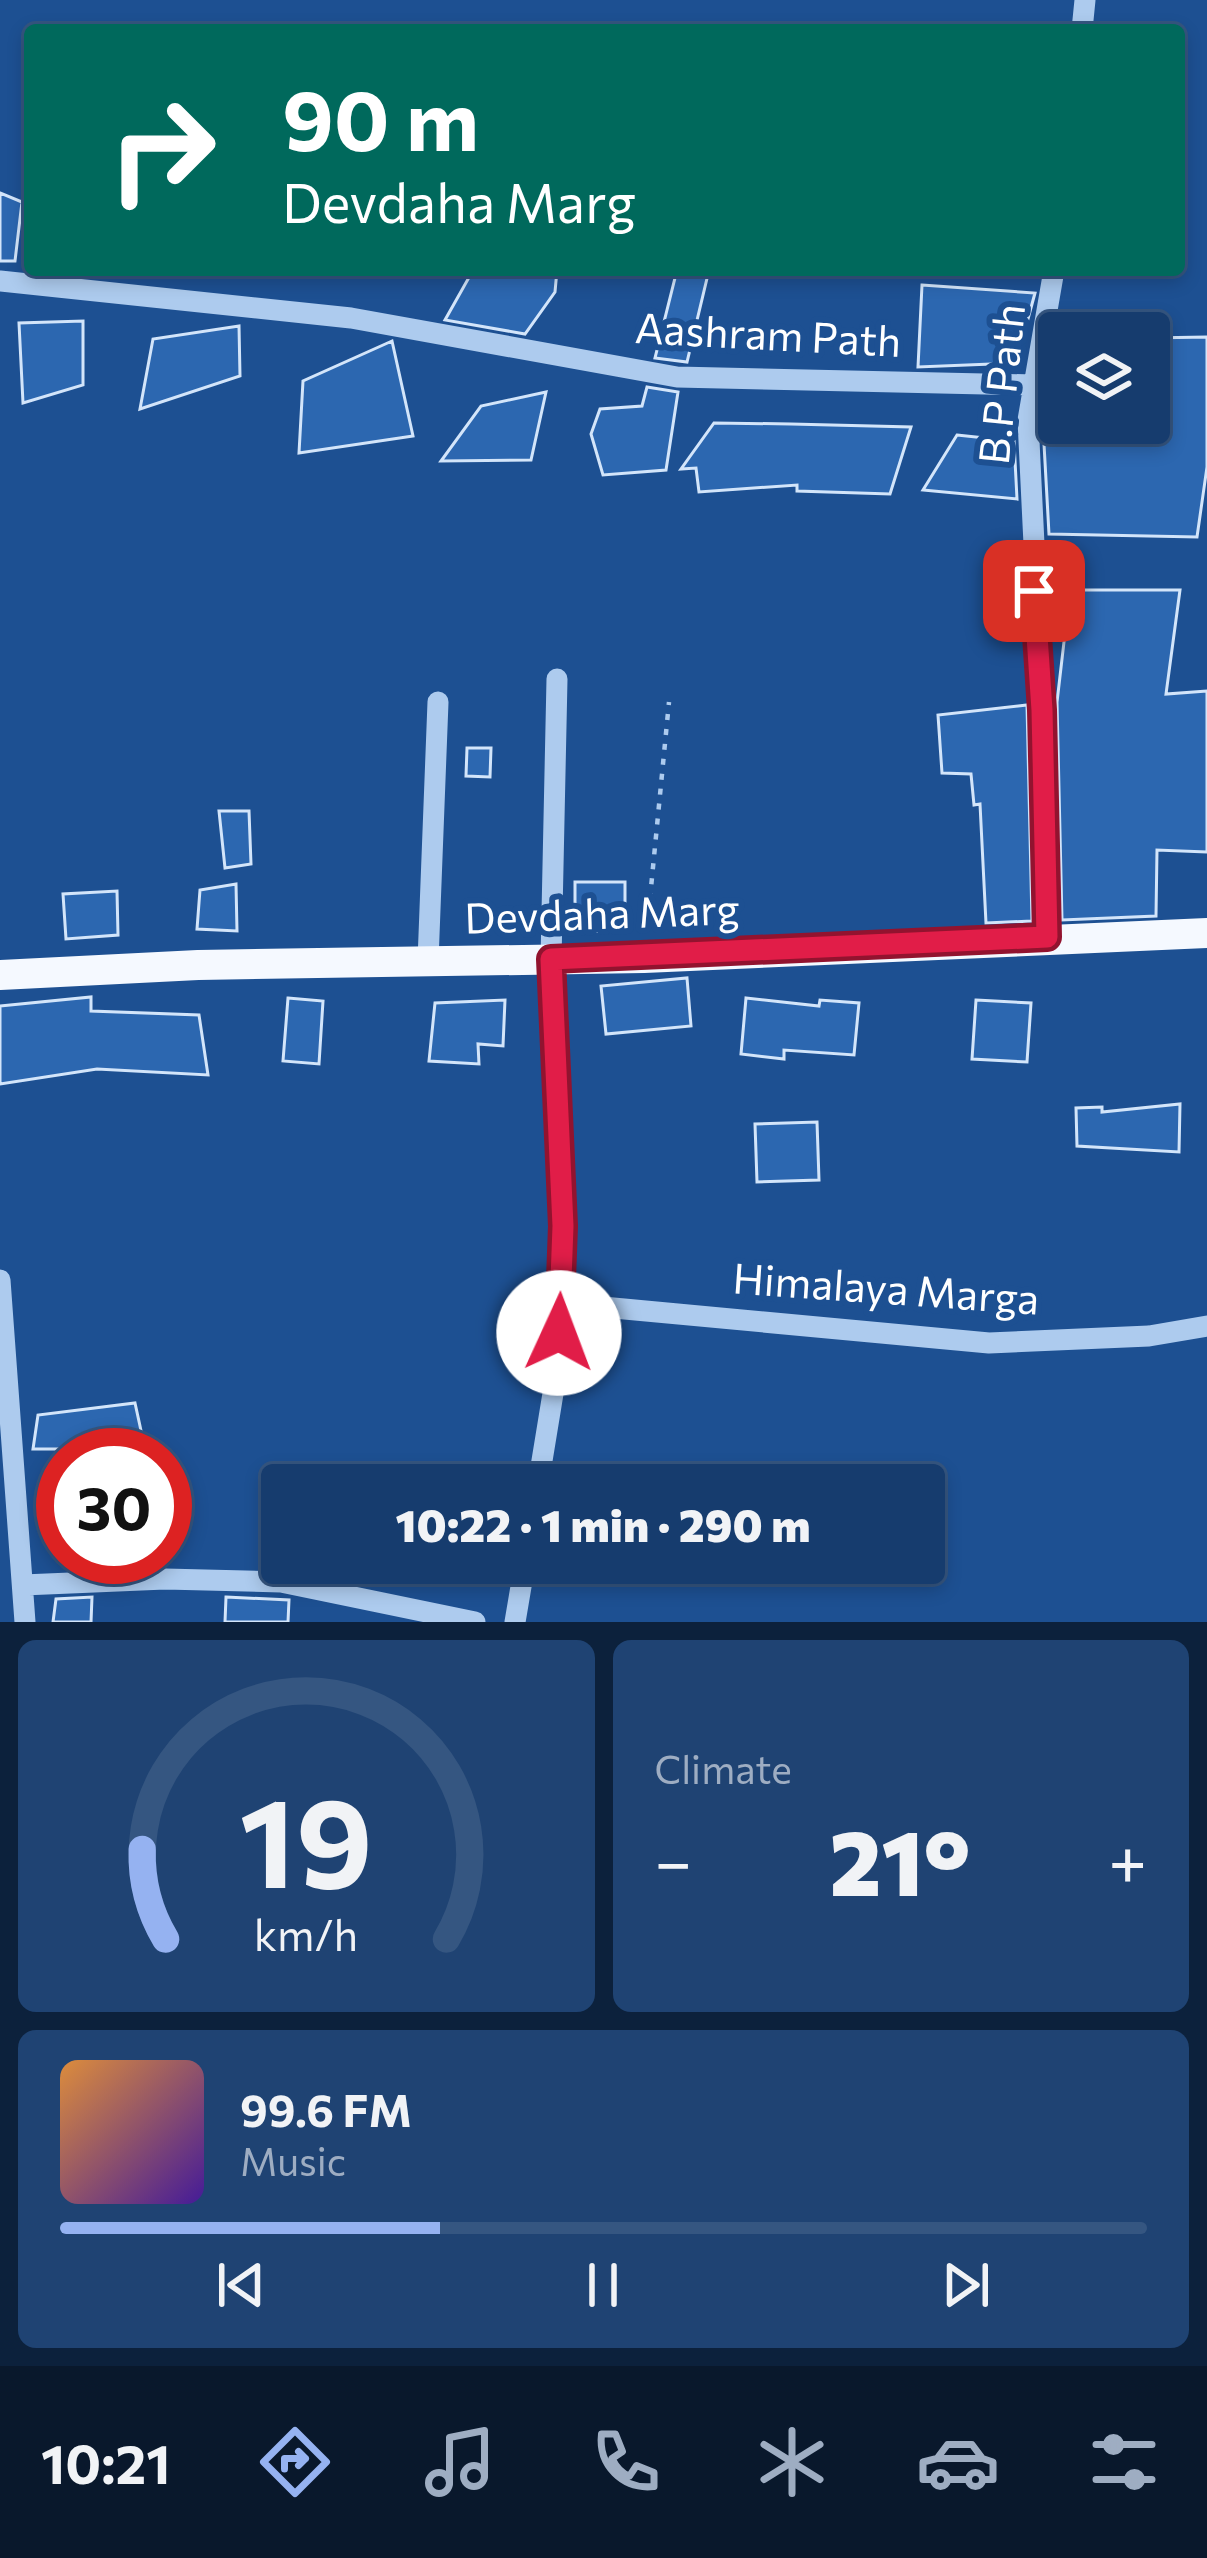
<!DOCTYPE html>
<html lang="en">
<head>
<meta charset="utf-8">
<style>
  body { margin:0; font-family:Commissioner,sans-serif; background:#1f4373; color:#f1f3f6; height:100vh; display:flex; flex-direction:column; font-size:45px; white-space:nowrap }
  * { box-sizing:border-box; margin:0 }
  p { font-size:39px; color:#9eadc2 }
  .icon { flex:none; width:66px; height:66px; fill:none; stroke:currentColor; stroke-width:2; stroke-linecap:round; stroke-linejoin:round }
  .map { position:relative; height:1622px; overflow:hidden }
  .drawer { display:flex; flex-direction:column; gap:18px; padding:18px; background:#0c213c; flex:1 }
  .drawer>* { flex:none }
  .top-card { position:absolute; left:24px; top:24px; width:1161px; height:252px; border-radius:12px; box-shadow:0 6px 18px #0003,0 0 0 3px #355681; background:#00695c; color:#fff; overflow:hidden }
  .fabs { position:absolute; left:1038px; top:312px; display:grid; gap:24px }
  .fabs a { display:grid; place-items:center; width:132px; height:132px; border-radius:12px; background:#163c6e; box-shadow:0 6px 18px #0003,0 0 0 3px #355681; font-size:60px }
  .speed { position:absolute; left:36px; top:1428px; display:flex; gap:24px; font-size:60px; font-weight:700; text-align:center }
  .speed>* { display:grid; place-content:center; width:156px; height:156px; border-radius:50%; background:#163c6e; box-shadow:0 6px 18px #0003,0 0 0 3px #355681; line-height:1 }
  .speed .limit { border:18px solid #d22; background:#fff; color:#111 }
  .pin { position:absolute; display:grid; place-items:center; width:102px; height:102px; color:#fff; margin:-51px; border-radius:24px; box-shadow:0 6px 18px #0006 }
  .me { position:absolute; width:132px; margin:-66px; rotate:2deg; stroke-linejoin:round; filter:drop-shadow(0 0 9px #0008) }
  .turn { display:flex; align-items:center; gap:42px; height:252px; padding:0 60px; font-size:54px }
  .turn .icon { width:156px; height:156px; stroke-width:2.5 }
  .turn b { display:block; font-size:84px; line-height:102px }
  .big { font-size:90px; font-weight:800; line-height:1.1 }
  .drawer .widget { flex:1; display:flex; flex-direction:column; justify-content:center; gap:18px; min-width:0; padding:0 42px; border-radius:18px; background:#1f4373 }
  .drawer .dial { align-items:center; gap:0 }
  .dial svg { height:312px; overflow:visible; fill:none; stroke:#355681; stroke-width:7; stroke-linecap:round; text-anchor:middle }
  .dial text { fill:#f1f3f6; stroke:none }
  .song { display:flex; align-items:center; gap:36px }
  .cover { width:144px; height:144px; border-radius:18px; background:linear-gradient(135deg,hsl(30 70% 55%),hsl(260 70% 35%)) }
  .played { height:12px; border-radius:6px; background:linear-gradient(90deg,#95b2f1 35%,#355681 35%) }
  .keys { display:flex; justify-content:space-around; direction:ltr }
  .heat { display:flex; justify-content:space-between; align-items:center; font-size:66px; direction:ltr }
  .drawer .tiles { flex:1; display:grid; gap:18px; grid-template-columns:1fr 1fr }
  .widget:last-child { grid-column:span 2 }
  .trip { position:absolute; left:261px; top:1464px; width:684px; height:120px; border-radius:12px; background:#163c6e; box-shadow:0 6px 18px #0003,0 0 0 3px #355681; font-weight:800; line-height:120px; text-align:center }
  .tab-bar { display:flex; height:192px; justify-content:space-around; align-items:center; background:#09182c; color:#9eadc2 }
  .tab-bar .icon { width:84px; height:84px }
  .tab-bar .selected { color:#95b2f1 }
  .tab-bar b { font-size:54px; color:#f1f3f6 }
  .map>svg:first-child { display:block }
  .building { fill:#2c67b0; stroke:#d3e5fa; stroke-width:3 }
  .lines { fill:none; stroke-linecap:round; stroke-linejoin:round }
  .path { stroke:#adcbee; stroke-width:4.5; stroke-dasharray:6 9; stroke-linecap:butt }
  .minor { stroke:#adcbee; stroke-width:21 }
  .major { stroke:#f5f9ff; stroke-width:30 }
  .route-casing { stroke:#92132f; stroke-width:30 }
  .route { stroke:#e11d48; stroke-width:21 }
  .labels { text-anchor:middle; stroke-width:12; stroke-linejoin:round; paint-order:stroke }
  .street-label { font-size:42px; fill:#fff; stroke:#1d5092 }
</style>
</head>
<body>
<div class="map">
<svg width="1207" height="1622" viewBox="0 0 1207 1622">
  <rect width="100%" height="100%" fill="#1d5092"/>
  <path class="building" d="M0,193L22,202L15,261H0Z
    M484,270H557L555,292L525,334L445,320L472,272Z
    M677,270H709L687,362L655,358Z
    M922,285L1035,293L1016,363L918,367Z
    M83,321V385L23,403L19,323Z
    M239,326L240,376L140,409L153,339Z
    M1207,337V467L1197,537L1049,534L1044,444L1054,445L1056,423H1149V338Z
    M392,341L413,436L299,453L303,381Z
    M647,387L678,392L666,470L603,475L591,434L600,409L642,406Z
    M546,392L531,460L441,461L481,406Z
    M714,423L791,424L911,427L890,494L797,491V485L699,492L696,468L681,469Z
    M957,435L1014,441L1017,499L923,490Z
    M1070,590H1180L1166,694L1207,691V852L1157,850L1156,916L1062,920L1057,702Z
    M1027,705L1032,921L986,923L980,804L974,805L971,774L942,773L938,715Z
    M467,748H491L490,777L466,776Z
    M219,811H249L251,864L225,868Z
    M575,882H625V931H575Z
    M236,884L237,931L197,929L200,890Z
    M117,891L118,935L66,939L63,894Z
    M687,978L691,1026L606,1034L601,986Z
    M91,997V1011L199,1015L208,1075L97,1069L0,1084V1006Z
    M288,998L323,1001L319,1064L283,1061Z
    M746,998L819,1006L820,1000L859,1003L854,1055L784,1050V1059L741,1054Z
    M505,1000L503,1046L478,1044L479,1064L429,1061L435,1003Z
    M976,1000L1031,1003L1027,1062L972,1059Z
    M1180,1104L1179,1152L1077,1146L1076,1108L1102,1107V1112Z
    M817,1122L819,1180L757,1182L755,1124Z
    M135,1403L145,1449H33L38,1415Z
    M92,1597L91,1622H53L56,1599Z
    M226,1597L289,1600L288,1622H225Z"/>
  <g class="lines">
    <path class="path" d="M647,929L669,702"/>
    <path class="minor" d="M1082,30L1085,0
      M0,281L351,318L677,377L1034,385
      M1047,937L1042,710L1028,420L1054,270
      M428,961L438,702
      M0,1280L25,1622
      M560,1303L989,1343L1149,1336L1207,1326
      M538,1485L558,1363L563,1226L551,960L557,679
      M23,1585L165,1579L281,1582L475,1622
      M515,1622L525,1563"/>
    <path class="major" d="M0,975L198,965L644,958L1207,933"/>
  </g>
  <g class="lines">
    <g class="route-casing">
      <path id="route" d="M559,1333L563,1226L551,959L1047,937L1042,710L1034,591"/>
    </g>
    <use href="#route" class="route"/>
  </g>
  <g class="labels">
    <g class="street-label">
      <text transform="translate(768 335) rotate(3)" y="15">Aashram Path</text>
      <text transform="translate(1002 384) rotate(-84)" y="15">B.P Path</text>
      <text transform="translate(602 914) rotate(-2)" y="15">Devdaha Marg</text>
      <text transform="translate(886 1289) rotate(4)" y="15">Himalaya Marga</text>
    </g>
  </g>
</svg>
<div class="fabs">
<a><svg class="icon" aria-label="layers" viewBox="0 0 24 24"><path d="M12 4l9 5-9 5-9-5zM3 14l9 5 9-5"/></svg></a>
</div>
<div class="speed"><div class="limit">30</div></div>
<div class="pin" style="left:1034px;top:591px;background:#d93025"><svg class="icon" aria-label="arrive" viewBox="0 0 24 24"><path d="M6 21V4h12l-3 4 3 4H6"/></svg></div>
<svg class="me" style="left:559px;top:1333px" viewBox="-20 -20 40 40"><circle r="19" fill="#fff"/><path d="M0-13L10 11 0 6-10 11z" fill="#e11d48"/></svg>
<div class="trip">10:22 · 1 min · 290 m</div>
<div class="top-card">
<div class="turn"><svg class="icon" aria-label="right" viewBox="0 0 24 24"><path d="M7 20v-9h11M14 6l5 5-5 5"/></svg><div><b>90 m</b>Devdaha Marg</div></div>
</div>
</div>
<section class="drawer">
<div class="tiles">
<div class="widget dial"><svg viewBox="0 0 100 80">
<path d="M14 69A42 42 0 1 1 86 69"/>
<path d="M14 69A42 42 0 0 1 8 46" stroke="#95b2f1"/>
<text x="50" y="56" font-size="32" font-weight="700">19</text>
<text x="50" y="72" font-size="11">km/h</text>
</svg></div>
<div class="widget"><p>Climate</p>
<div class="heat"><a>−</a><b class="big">21°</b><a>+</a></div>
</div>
<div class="widget">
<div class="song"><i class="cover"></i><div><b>99.6 FM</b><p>Music</p></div></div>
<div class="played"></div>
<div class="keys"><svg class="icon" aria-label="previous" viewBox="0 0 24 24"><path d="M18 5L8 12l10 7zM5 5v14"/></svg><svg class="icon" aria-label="pause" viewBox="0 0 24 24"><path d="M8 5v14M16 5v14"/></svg><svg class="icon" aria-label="next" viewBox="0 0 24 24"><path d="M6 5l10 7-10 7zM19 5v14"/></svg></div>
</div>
</div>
</section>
<nav class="tab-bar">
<b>10:21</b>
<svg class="icon selected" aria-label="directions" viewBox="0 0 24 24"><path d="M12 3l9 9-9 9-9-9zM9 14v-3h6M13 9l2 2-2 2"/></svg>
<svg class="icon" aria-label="music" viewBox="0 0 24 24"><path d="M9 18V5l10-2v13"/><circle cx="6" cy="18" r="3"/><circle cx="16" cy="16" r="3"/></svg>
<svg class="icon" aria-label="phone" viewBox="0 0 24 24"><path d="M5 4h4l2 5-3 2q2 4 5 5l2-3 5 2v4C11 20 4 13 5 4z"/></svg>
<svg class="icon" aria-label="climate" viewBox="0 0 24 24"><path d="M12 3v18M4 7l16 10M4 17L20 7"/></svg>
<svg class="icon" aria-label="car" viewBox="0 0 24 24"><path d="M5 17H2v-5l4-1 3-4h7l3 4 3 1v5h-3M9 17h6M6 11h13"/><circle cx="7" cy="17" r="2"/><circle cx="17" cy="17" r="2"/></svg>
<svg class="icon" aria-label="filters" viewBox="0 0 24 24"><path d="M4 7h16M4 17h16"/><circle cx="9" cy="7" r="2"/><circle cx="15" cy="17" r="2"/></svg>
</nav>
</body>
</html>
